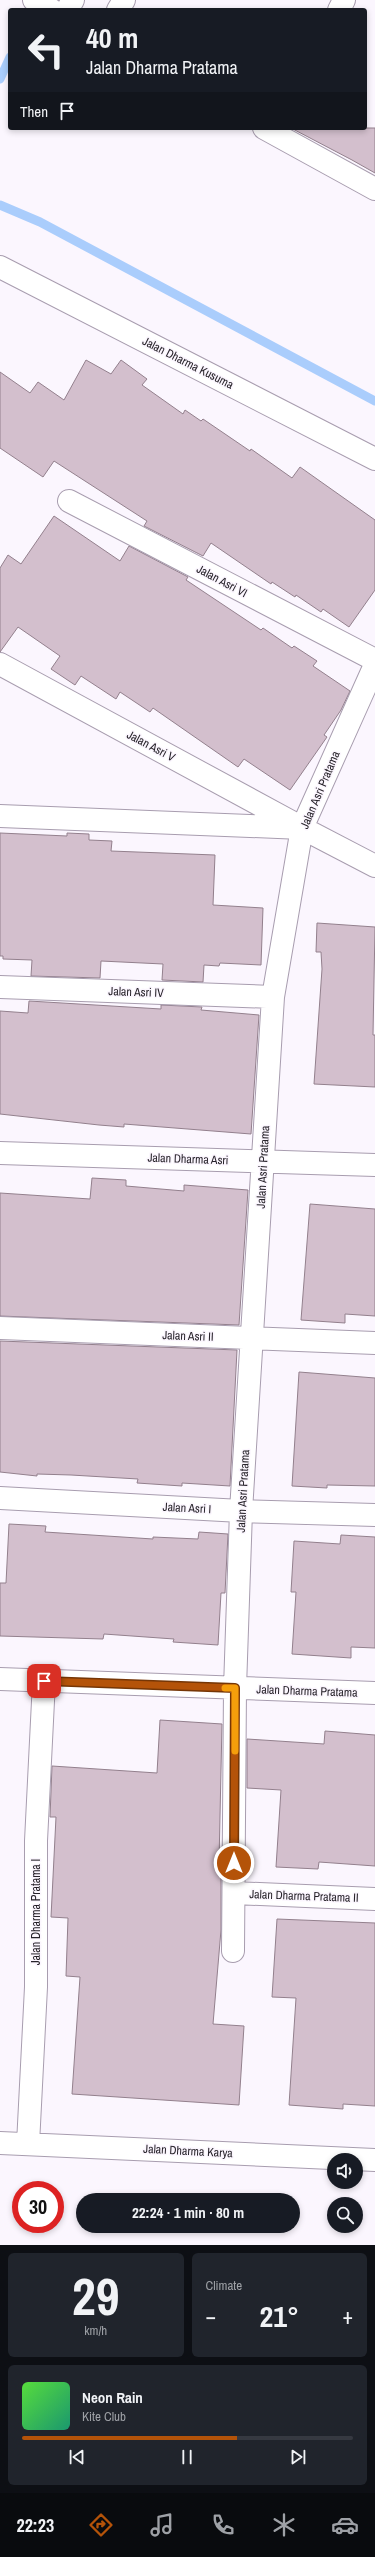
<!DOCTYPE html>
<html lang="en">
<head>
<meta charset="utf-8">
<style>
  body { margin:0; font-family:"Archivo Narrow",sans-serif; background:#20242c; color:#f1f3f6; height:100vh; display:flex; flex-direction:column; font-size:15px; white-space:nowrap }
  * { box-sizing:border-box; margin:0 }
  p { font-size:13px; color:#9ea1a6 }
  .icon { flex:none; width:22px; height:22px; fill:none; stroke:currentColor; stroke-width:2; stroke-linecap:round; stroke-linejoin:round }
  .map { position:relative; height:2245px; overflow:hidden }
  .panel { display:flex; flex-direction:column; gap:8px; padding:8px; background:#0d0f14; flex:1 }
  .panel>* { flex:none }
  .banner { position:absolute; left:8px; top:8px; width:359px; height:122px; border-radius:4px; box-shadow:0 2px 6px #0003; background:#171b24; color:#f1f3f6; overflow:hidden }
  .tools { position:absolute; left:327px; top:2153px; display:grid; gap:8px }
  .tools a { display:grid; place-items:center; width:36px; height:36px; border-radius:50%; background:#171b24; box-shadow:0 2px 6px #0003; font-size:20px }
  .speed { position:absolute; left:12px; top:2181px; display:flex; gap:8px; font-size:20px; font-weight:700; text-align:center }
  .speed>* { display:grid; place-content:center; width:52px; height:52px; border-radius:50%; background:#171b24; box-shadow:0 2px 6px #0003; line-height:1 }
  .speed .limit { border:6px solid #d22; background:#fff; color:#111 }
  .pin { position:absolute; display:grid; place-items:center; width:34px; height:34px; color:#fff; margin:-17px; border-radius:8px; box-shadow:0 2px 6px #0006 }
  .me { position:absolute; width:44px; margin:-22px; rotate:0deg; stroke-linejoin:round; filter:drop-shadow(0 0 3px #0008) }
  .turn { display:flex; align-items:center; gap:14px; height:84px; padding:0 12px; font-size:18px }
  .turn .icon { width:52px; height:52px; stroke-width:2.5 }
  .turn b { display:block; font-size:28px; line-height:34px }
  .then { display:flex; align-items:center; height:38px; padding:0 12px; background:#0003; gap:8px; font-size:15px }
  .big { font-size:30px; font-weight:800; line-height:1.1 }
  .panel .tile { flex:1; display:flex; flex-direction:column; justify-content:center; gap:6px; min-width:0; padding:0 14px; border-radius:6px; background:#20242c }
  .panel .dial { align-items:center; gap:0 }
  .dial b { font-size:52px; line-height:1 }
  .song { display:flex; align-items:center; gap:12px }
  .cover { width:48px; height:48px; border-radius:6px; background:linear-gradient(135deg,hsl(110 70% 55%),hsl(160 70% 35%)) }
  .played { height:4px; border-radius:2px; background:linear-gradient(90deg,#b45309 65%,#363941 65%) }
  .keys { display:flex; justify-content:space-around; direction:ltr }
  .heat { display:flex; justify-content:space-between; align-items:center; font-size:22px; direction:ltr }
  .panel .tiles { flex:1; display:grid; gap:8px; grid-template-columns:1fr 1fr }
  .tile:last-child { grid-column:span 2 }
  .trip { position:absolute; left:76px; top:2193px; width:224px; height:40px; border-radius:20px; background:#171b24; box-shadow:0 2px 6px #0003; font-weight:800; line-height:40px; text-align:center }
  .tab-bar { display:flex; height:64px; justify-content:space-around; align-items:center; background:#090b0e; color:#9ea1a6 }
  .tab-bar .icon { width:28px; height:28px }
  .tab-bar .on { color:#b45309 }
  .tab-bar b { font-size:18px; color:#f1f3f6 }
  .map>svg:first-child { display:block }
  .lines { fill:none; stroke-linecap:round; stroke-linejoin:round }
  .stream { stroke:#aacdfc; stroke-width:9 }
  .building { fill:#d3bfcd; stroke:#93808d }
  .minor-casing { stroke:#a89daf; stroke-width:24 }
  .minor { stroke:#fff; stroke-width:22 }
  .route-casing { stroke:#753606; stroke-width:10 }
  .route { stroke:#b45309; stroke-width:7 }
  .slow { stroke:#f59e0b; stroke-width:7 }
  .labels { text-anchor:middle; stroke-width:3; stroke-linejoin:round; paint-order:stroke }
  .street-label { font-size:12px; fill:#27232a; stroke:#fbf6fe }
</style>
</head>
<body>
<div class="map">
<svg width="375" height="2245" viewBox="0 0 375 2245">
  <rect width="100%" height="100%" fill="#fbf6fe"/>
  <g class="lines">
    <path class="stream" d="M0,79L10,57
      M0,205L40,222L375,401"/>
  </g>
  <path class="building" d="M291,128H375V173L352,160Z
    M86,360L111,374L121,360L147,379L142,385L183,414L185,410L201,421L203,419L250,451L251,449L292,478L300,467L375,520V590L349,627L323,609L321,612L296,595L295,597L272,582L271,584L211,543L203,556L144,526L147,521L54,461L43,477L0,448V372L30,393L38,382L64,400Z
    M54,516L120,561L129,546L188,577L186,580L261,630L263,628L292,648L294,646L317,661L313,666L350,691L341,710L324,735L327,737L290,790L244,759L238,767L153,708L150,712L120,692L116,699L81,676L75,685L51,669L60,656L18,627L0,652V568L8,555L21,564Z
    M0,833L67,836V833L89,834V840L112,841L111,851L215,855L213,905L263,908L261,965L220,963L219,966L204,965L203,982L162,980L163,964L101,961L100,978L31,976L32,960L3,959V956H0Z
    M317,923L375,927L373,1035H375V1087L314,1084L322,969L321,952H316Z
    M29,1001L161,1009V1005L202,1007L201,1010L259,1015L251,1134L124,1124V1127L99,1125L0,1114V1011L28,1013Z
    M92,1178L126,1180V1186L184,1191V1185L248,1190L239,1325L0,1316V1193L90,1199Z
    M310,1204L375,1209V1316L345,1314V1323L301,1320Z
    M0,1341L237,1350L230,1486L182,1483V1486L137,1483L138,1479L71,1475L37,1474V1476L0,1472Z
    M299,1372L375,1378V1486L327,1485V1488L292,1486Z
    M9,1524L46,1526L45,1532L153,1539V1537L198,1539L199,1532L228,1534L225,1593H221L218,1645L173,1642L174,1639L104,1634L103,1639L0,1636V1583H6Z
    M341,1535L375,1537V1648L351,1647V1658L292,1654L296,1592H291L294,1541L340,1544Z
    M160,1720L222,1724L219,1863H221V1930L213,2024L244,2026L239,2105L72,2094L80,1977L66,1976L68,1918L51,1917L56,1817H50L52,1766L157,1773Z
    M325,1731L375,1735V1866L319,1862L318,1869L276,1867L281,1790L247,1788V1739L324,1744Z
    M277,1919L375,1923V2106L343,2104V2109L289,2105L296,1998L272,1997Z"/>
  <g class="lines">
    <g class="minor-casing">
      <path id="minor" d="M34,0L52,10
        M67,10L73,0
        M118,10L124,0
        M339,10L344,0
        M264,128L375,189
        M0,267L375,459
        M69,501L375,660
        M0,664L297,825
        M0,816L302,828L375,866
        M0,987L273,997
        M0,1153L375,1165
        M0,1328L375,1343
        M0,1498L241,1511L375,1515
        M0,1679L375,1693
        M234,1893L375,1899
        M233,1951L235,1688L241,1511L273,997L302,828L375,665
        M0,2143L375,2160
        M28,2144L36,1987V1841L44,1681"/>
    </g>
    <use href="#minor" class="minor"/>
  </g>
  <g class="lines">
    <g class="route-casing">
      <path id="route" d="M44,1681L235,1688L234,1863"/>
    </g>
    <use href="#route" class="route"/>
    <path class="slow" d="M225,1688H235V1751"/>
  </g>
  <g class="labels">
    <g class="street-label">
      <text transform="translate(188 363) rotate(27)" y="4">Jalan Dharma Kusuma</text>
      <text transform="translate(222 581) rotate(28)" y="4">Jalan Asri VI</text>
      <text transform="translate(151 746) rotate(28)" y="4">Jalan Asri V</text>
      <text transform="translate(320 790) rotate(-67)" y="4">Jalan Asri Pratama</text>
      <text transform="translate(136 992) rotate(2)" y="4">Jalan Asri IV</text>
      <text transform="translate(188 1159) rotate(2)" y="4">Jalan Dharma Asri</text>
      <text transform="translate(263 1167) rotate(-87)" y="4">Jalan Asri Pratama</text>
      <text transform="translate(188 1336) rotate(2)" y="4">Jalan Asri II</text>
      <text transform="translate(243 1491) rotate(-87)" y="4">Jalan Asri Pratama</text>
      <text transform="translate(187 1508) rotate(3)" y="4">Jalan Asri I</text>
      <text transform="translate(307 1691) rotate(2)" y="4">Jalan Dharma Pratama</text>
      <text transform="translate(304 1896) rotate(2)" y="4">Jalan Dharma Pratama II</text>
      <text transform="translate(36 1912) rotate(-90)" y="4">Jalan Dharma Pratama I</text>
      <text transform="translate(188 2151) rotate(3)" y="4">Jalan Dharma Karya</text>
    </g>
  </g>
</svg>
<div class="tools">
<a><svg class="icon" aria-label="sound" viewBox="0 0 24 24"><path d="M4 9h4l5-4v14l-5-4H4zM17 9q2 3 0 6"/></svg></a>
<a><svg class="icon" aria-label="search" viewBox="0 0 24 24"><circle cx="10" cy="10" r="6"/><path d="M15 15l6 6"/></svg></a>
</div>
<div class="speed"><div class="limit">30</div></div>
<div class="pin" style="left:44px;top:1681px;background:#d93025"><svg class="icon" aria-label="arrive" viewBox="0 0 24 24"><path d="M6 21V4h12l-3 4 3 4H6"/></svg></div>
<svg class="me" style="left:234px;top:1863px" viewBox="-20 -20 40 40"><circle r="17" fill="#b45309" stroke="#fff" stroke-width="3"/><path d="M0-11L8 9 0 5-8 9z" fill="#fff"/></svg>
<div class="trip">22:24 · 1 min · 80 m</div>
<div class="banner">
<div class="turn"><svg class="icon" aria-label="left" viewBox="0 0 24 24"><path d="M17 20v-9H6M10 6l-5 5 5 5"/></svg><div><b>40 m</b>Jalan Dharma Pratama</div></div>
<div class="then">Then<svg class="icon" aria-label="arrive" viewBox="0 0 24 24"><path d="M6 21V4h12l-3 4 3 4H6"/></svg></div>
</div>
</div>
<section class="panel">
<div class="tiles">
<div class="tile dial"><b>29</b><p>km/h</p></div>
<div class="tile"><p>Climate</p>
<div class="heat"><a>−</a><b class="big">21°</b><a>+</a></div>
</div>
<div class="tile">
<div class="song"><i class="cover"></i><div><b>Neon Rain</b><p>Kite Club</p></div></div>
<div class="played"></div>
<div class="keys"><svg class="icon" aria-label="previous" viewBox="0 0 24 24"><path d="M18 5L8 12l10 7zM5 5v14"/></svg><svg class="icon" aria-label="pause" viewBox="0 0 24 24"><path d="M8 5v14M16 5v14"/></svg><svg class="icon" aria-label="next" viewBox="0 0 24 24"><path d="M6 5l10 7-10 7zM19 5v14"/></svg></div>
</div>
</div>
</section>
<nav class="tab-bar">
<b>22:23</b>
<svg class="icon on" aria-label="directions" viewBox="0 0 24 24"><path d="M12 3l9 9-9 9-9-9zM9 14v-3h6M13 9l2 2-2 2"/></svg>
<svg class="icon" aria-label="music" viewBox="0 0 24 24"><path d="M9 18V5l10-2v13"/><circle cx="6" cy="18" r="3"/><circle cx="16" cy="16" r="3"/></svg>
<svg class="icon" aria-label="phone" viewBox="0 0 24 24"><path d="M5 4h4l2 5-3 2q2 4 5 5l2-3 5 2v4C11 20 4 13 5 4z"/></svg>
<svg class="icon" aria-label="climate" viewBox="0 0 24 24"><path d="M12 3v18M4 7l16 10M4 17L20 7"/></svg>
<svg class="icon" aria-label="car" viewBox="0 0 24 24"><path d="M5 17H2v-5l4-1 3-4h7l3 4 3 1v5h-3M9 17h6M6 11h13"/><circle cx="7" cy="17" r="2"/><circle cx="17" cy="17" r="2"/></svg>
</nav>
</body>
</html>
